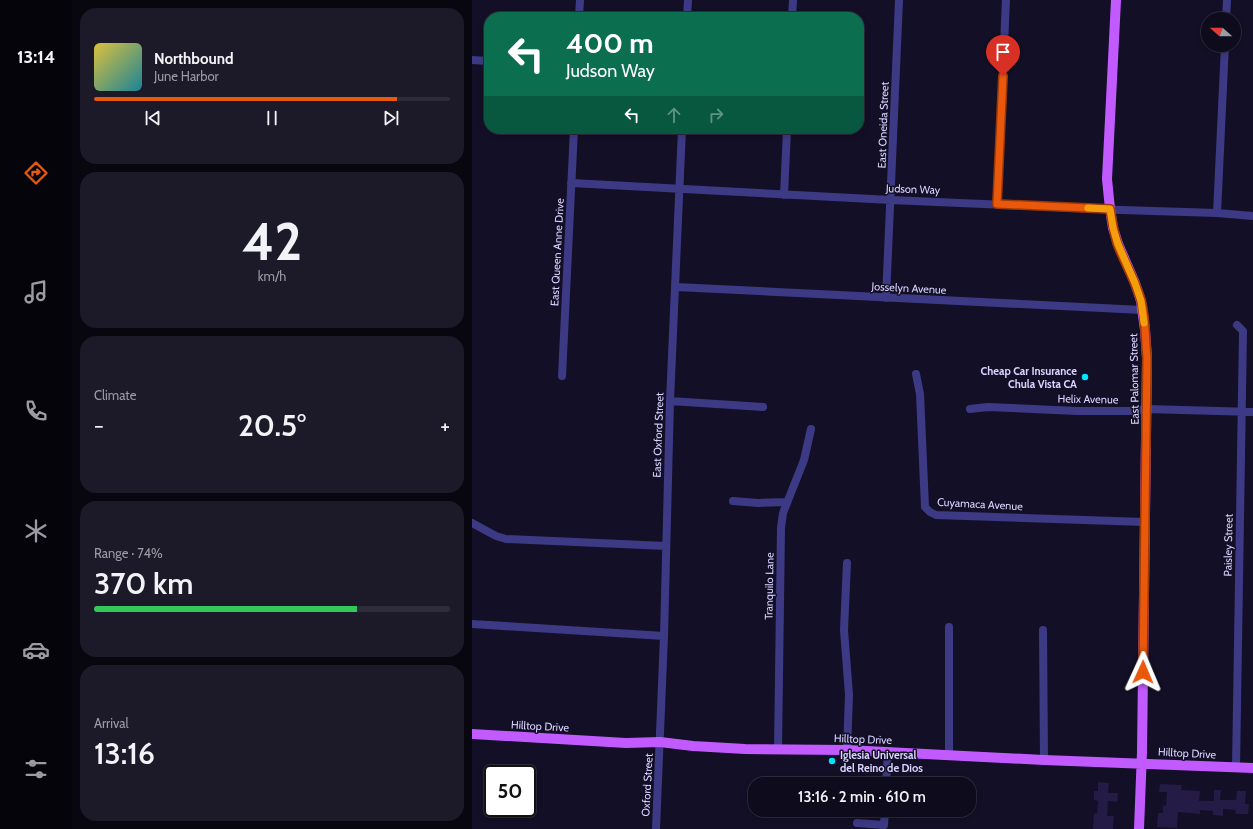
<!DOCTYPE html>
<html lang="en">
<head>
<meta charset="utf-8">
<style>
  body { margin:0; font-family:Cabin,sans-serif; background:#1c1929; color:#f1f3f6; height:100vh; display:flex; flex-direction:column; font-size:15px; white-space:nowrap }
  * { box-sizing:border-box; margin:0 }
  p { font-size:13px; color:#9b9ba3 }
  .icon { flex:none; width:22px; height:22px; fill:none; stroke:currentColor; stroke-width:2; stroke-linecap:round; stroke-linejoin:round }
  .map { position:relative; flex:1; overflow:hidden }
  .side { display:flex; flex-direction:column; gap:8px; padding:8px; background:#08060f; width:400px }
  .side>* { flex:none }
  .banner { position:absolute; left:12px; top:12px; width:380px; height:122px; border-radius:16px; box-shadow:0 2px 6px #0003,0 0 0 1px #2e2b3b; background:#0b6e4f; color:#fff; overflow:hidden }
  .needle { width:26px; rotate:291deg }
  .buttons { position:absolute; left:729px; top:12px; display:grid; gap:8px }
  .buttons a { display:grid; place-items:center; width:40px; height:40px; border-radius:50%; background:#0e0b1c; box-shadow:0 2px 6px #0003,0 0 0 1px #2e2b3b; font-size:20px }
  .speed { position:absolute; left:12px; top:765px; display:flex; gap:8px; font-size:20px; font-weight:700; text-align:center }
  .speed>* { display:grid; place-content:center; width:52px; height:52px; border-radius:50%; background:#0e0b1c; box-shadow:0 2px 6px #0003,0 0 0 1px #2e2b3b; line-height:1 }
  .speed .limit { border:2px solid #111; border-radius:6px; background:#fff; color:#111 }
  .pin { position:absolute; display:grid; place-items:center; width:34px; height:34px; color:#fff; margin:-41px -17px; border-radius:50% 50% 50% 0; rotate:-45deg; box-shadow:0 0 4px #0007 }
  .pin .icon { rotate:45deg }
  .me { position:absolute; width:44px; margin:-22px; rotate:1deg; stroke-linejoin:round; filter:drop-shadow(0 0 3px #0008) }
  .turn { display:flex; align-items:center; gap:14px; height:84px; padding:0 16px; font-size:18px }
  .turn .icon { width:52px; height:52px; stroke-width:2.5 }
  .turn b { display:block; font-size:28px; line-height:34px }
  .lanes { display:flex; align-items:center; height:38px; padding:0 16px; background:#0003; justify-content:center; gap:20px; direction:ltr }
  .lanes .off { opacity:.35 }
  .big { font-size:30px; font-weight:600; line-height:1.1 }
  .side .widget { flex:1; display:flex; flex-direction:column; justify-content:center; gap:6px; min-width:0; padding:0 14px; border-radius:16px; background:#1c1929 }
  .side .dial { align-items:center; gap:0 }
  .dial b { font-size:52px; line-height:1 }
  .song { display:flex; align-items:center; gap:12px }
  .cover { width:48px; height:48px; border-radius:6px; background:linear-gradient(135deg,hsl(50 70% 55%),hsl(190 70% 35%)) }
  .played { height:4px; border-radius:2px; background:linear-gradient(90deg,#ea580c 85%,#2e2b3b 85%) }
  .keys { display:flex; justify-content:space-around; direction:ltr }
  .heat { display:flex; justify-content:space-between; align-items:center; font-size:22px; direction:ltr }
  .charge { height:6px; border-radius:3px; background:linear-gradient(90deg,#34c759 74%,#2e2b3b 0) }
  .trip { position:absolute; left:276px; top:777px; width:228px; height:40px; border-radius:16px; background:#0e0b1c; box-shadow:0 2px 6px #0003,0 0 0 1px #2e2b3b; font-weight:600; line-height:40px; text-align:center }
  main { display:flex; flex:1; min-height:0 }
  .dock { display:flex; flex-direction:column; width:72px; justify-content:space-around; align-items:center; background:#06040b; color:#9b9ba3 }
  .dock .icon { width:28px; height:28px }
  .dock .selected { color:#ea580c }
  .dock b { font-size:18px; color:#f1f3f6 }
  .map>svg:first-child { display:block }
  .building { fill:#241b47 }
  .lines { fill:none; stroke-linecap:round; stroke-linejoin:round }
  .minor { stroke:#3d3a85; stroke-width:8 }
  .major { stroke:#c25bff; stroke-width:10 }
  .route-casing { stroke:#983908; stroke-width:10 }
  .route { stroke:#ea580c; stroke-width:7 }
  .slow { stroke:#f59e0b; stroke-width:7 }
  .poi-dot { fill:#00e5ff; stroke:#130f26; stroke-width:1.5 }
  .labels { text-anchor:middle; stroke-width:3; stroke-linejoin:round; paint-order:stroke }
  .street-label { font-size:11px; fill:#d9d4ff; stroke:#130f26 }
  .poi-label { font-size:11px; font-weight:bold; fill:#d9d4ff; stroke:#130f26; text-anchor:end }
</style>
</head>
<body>
<main>
<nav class="dock">
<b>13:14</b>
<svg class="icon selected" aria-label="directions" viewBox="0 0 24 24"><path d="M12 3l9 9-9 9-9-9zM9 14v-3h6M13 9l2 2-2 2"/></svg>
<svg class="icon" aria-label="music" viewBox="0 0 24 24"><path d="M9 18V5l10-2v13"/><circle cx="6" cy="18" r="3"/><circle cx="16" cy="16" r="3"/></svg>
<svg class="icon" aria-label="phone" viewBox="0 0 24 24"><path d="M5 4h4l2 5-3 2q2 4 5 5l2-3 5 2v4C11 20 4 13 5 4z"/></svg>
<svg class="icon" aria-label="climate" viewBox="0 0 24 24"><path d="M12 3v18M4 7l16 10M4 17L20 7"/></svg>
<svg class="icon" aria-label="car" viewBox="0 0 24 24"><path d="M5 17H2v-5l4-1 3-4h7l3 4 3 1v5h-3M9 17h6M6 11h13"/><circle cx="7" cy="17" r="2"/><circle cx="17" cy="17" r="2"/></svg>
<svg class="icon" aria-label="filters" viewBox="0 0 24 24"><path d="M4 7h16M4 17h16"/><circle cx="9" cy="7" r="2"/><circle cx="15" cy="17" r="2"/></svg>
</nav>
<section class="side">
<div class="widget">
<div class="song"><i class="cover"></i><div><b>Northbound</b><p>June Harbor</p></div></div>
<div class="played"></div>
<div class="keys"><svg class="icon" aria-label="previous" viewBox="0 0 24 24"><path d="M18 5L8 12l10 7zM5 5v14"/></svg><svg class="icon" aria-label="pause" viewBox="0 0 24 24"><path d="M8 5v14M16 5v14"/></svg><svg class="icon" aria-label="next" viewBox="0 0 24 24"><path d="M6 5l10 7-10 7zM19 5v14"/></svg></div>
</div>
<div class="widget dial"><b>42</b><p>km/h</p></div>
<div class="widget"><p>Climate</p>
<div class="heat"><a>−</a><b class="big">20.5°</b><a>+</a></div>
</div>
<div class="widget"><p>Range · 74%</p><b class="big">370 km</b><div class="charge"></div></div>
<div class="widget"><p>Arrival</p><b class="big">13:16</b></div>
</section>
<div class="map">
<svg width="781" height="829" viewBox="0 0 781 829">
  <rect width="100%" height="100%" fill="#130f26"/>
  <path class="building" d="M626,782L637,783L636,793H646L645,802L636,801L635,816H642L641,829H621L622,813L625,814L626,801L622,800V791H626Z
    M688,784L710,785L709,790L728,791L727,801H742V790H749L748,800H764L765,791H774L773,804H777L776,814H763L764,810L751,809V816L741,815V811L728,810V814L706,812L705,828L685,827L686,813H691V805L694,806L695,792H687Z"/>
  <g class="lines">
    <path class="minor" d="M107,17L108,0
      M215,17L216,0
      M320,17L321,0
      M754,19L755,0
      M0,60L17,61
      M99,183L419,200L649,210L745,213L781,216
      M312,195L315,129
      M525,204L534,0
      M745,213L753,45
      M204,287L670,310
      M414,298L427,0
      M444,374L448,394L453,507L458,512L464,515L673,522
      M90,376L102,129
      M198,401L291,407
      M498,409L516,407L605,411H659L675,409L781,412
      M261,501L286,503L315,502
      M0,523L24,536L34,539L194,546
      M0,624L192,636
      M477,627V755
      M571,630L572,760
      M306,749L309,528L311,513L332,460L339,429
      M375,750L377,695L372,630L375,563
      M764,768L771,331L765,325
      M414,784L416,752
      M385,823L412,825L413,810
      M184,829L192,636L198,401L210,129"/>
    <path class="major" d="M644,0L635,179L638,209L641,228L646,244L663,283L669,301L673,330L675,358L670,752L667,829
      M0,734L154,743L188,742L221,746L273,749L375,750L572,760L781,768"/>
  </g>
  <g class="lines">
    <g class="route-casing">
      <path id="route" d="M531,76L525,204L638,209C640,221 642,232 645,243C652,262 663,280 669,300C674,319 673,339 675,358L671,672"/>
    </g>
    <use href="#route" class="route"/>
    <path class="slow" d="M616,208L638,209L641,228L646,244L663,283L669,301L672,323"/>
  </g>
  <g class="poi-dot">
    <circle cx="613" cy="377" r="4"/>
    <circle cx="360" cy="761" r="4"/>
  </g>
  <g class="labels">
    <g class="street-label">
      <text transform="translate(411 125) rotate(-88)" y="4">East Oneida Street</text>
      <text transform="translate(441 189) rotate(2)" y="4">Judson Way</text>
      <text transform="translate(85 252) rotate(-87)" y="4">East Queen Anne Drive</text>
      <text transform="translate(437 288) rotate(3)" y="4">Josselyn Avenue</text>
      <text transform="translate(662 379) rotate(-91)" y="4">East Palomar Street</text>
      <text transform="translate(616 399) rotate(1)" y="4">Helix Avenue</text>
      <text transform="translate(186 435) rotate(-88)" y="4">East Oxford Street</text>
      <text transform="translate(508 504) rotate(3)" y="4">Cuyamaca Avenue</text>
      <text transform="translate(756 545) rotate(-89)" y="4">Paisley Street</text>
      <text transform="translate(297 586) rotate(-89)" y="4">Tranquilo Lane</text>
      <text transform="translate(68 726) rotate(3)" y="4">Hilltop Drive</text>
      <text transform="translate(391 739) rotate(2)" y="4">Hilltop Drive</text>
      <text transform="translate(715 753) rotate(3)" y="4">Hilltop Drive</text>
      <text transform="translate(175 785) rotate(-87)" y="4">Oxford Street</text>
    </g>
    <g class="poi-label">
      <text x="605" y="375">Cheap Car Insurance<tspan x="605" dy="13">Chula Vista CA</tspan></text>
      <text x="368" y="759" text-anchor="start">Iglesia Universal<tspan x="368" dy="13">del Reino de Dios</tspan></text>
    </g>
  </g>
</svg>
<div class="buttons">
<a><svg class="needle" viewBox="-14 -14 28 28"><path d="M0-13l5 13h-10z" fill="#e53935"/><path d="M0 13l5-13h-10z" fill="#9b9ba3"/></svg></a>
</div>
<div class="speed"><div class="limit">50</div></div>
<div class="pin" style="left:531px;top:76px;background:#d93025"><svg class="icon" aria-label="arrive" viewBox="0 0 24 24"><path d="M6 21V4h12l-3 4 3 4H6"/></svg></div>
<svg class="me" style="left:671px;top:672px" viewBox="-20 -20 40 40"><path d="M0-17L14 15 0 8-14 15z" fill="#ea580c" stroke="#fff" stroke-width="4"/></svg>
<div class="trip">13:16 · 2 min · 610 m</div>
<div class="banner">
<div class="turn"><svg class="icon" aria-label="left" viewBox="0 0 24 24"><path d="M17 20v-9H6M10 6l-5 5 5 5"/></svg><div><b>400 m</b>Judson Way</div></div>
<div class="lanes"><svg class="icon" aria-label="left" viewBox="0 0 24 24"><path d="M17 20v-9H6M10 6l-5 5 5 5"/></svg><svg class="icon off" aria-label="ahead" viewBox="0 0 24 24"><path d="M12 20V5M6 11l6-6 6 6"/></svg><svg class="icon off" aria-label="right" viewBox="0 0 24 24"><path d="M7 20v-9h11M14 6l5 5-5 5"/></svg></div>
</div>
</div>
</main>
</body>
</html>
